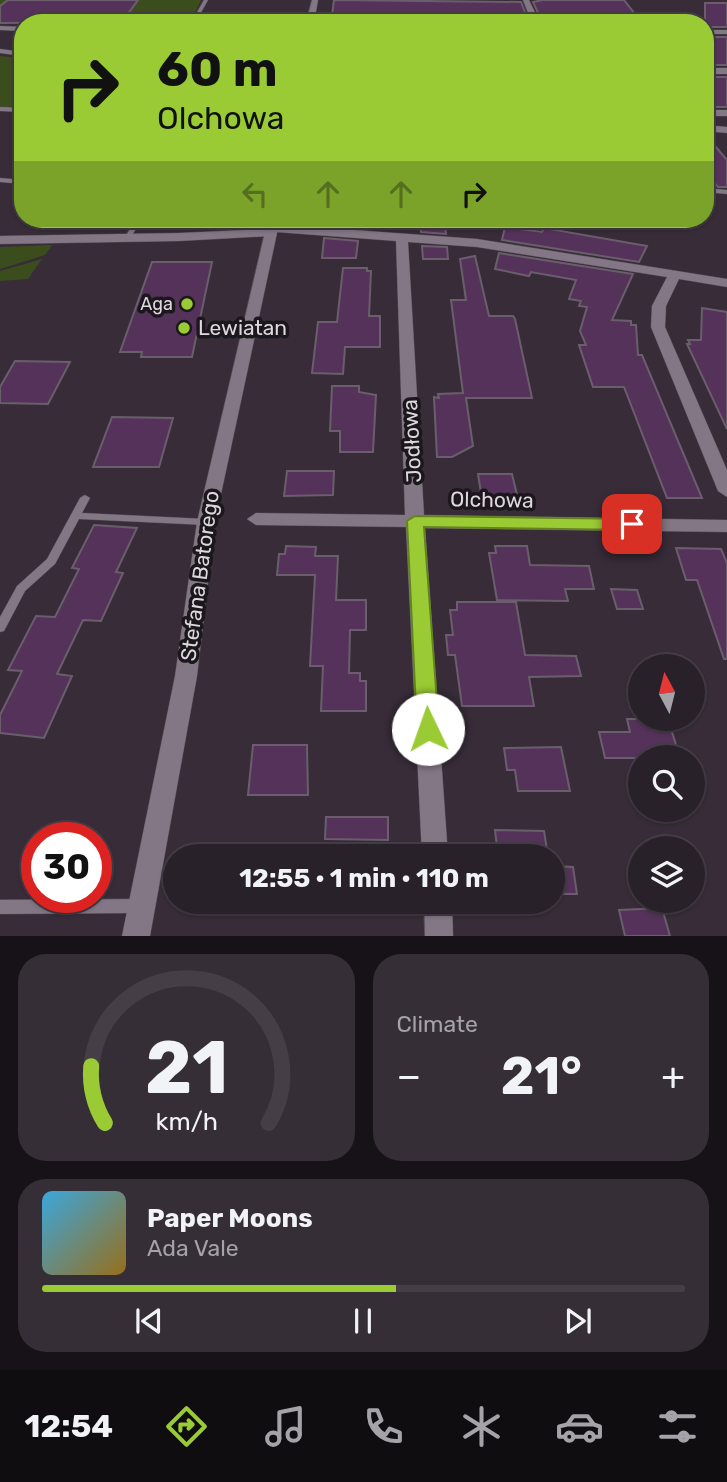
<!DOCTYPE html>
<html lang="en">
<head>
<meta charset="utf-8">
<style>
  body { margin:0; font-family:Rubik,sans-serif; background:#352e36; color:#f1f3f6; height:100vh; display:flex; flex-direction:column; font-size:26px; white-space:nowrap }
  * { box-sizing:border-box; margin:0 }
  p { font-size:23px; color:#a5a3a8 }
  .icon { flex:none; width:38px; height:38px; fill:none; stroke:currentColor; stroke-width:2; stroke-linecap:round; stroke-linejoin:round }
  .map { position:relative; height:936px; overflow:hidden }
  .panel { display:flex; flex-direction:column; gap:18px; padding:18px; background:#171217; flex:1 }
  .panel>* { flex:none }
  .hud { position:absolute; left:14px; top:14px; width:700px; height:214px; border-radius:28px; box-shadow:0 2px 5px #0004,0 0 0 2px #453e47; background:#9acb34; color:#111; overflow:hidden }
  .needle { width:46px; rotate:353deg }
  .fabs { position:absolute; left:628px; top:654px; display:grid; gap:14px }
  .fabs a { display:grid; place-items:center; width:77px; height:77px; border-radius:50%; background:#29212a; box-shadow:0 2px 5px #0004,0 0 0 2px #453e47; font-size:35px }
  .speed { position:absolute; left:21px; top:822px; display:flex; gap:14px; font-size:35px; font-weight:700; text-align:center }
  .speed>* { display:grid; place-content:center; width:91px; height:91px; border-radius:50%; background:#29212a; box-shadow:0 2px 5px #0004,0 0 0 2px #453e47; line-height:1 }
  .speed .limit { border:10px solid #d22; background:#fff; color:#111 }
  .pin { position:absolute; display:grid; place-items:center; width:60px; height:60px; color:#fff; margin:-30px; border-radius:14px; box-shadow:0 4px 10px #0006 }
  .me { position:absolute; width:77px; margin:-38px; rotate:357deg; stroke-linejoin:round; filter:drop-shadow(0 0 5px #0008) }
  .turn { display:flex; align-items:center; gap:24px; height:147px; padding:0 28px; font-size:32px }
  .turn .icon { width:91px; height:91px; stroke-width:2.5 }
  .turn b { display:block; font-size:49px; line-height:60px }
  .lanes { display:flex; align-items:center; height:66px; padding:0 28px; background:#0003; justify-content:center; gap:35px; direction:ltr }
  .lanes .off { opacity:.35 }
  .big { font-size:52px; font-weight:700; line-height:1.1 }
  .panel .widget { flex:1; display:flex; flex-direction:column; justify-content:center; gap:10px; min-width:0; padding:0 24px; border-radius:28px; background:#352e36 }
  .panel .dial { align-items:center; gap:0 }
  .dial svg { height:182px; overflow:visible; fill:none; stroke:#453e47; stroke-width:7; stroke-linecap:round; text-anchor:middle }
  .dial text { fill:#f1f3f6; stroke:none }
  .song { display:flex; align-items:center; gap:21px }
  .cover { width:84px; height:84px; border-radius:10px; background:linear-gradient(135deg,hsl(200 70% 55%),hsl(40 70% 35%)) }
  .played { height:7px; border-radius:4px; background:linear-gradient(90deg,#9acb34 55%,#453e47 55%) }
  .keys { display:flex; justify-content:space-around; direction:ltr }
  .heat { display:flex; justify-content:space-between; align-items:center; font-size:38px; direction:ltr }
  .panel .tiles { flex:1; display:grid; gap:18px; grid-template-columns:1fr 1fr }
  .widget:last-child { grid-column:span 2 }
  .trip { position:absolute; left:163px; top:844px; width:402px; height:70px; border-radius:35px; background:#29212a; box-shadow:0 2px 5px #0004,0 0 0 2px #453e47; font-weight:700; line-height:70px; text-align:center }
  .tabs { display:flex; height:112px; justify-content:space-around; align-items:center; background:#100d11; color:#a5a3a8 }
  .tabs .icon { width:49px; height:49px }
  .tabs .current { color:#9acb34 }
  .tabs b { font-size:32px; color:#f1f3f6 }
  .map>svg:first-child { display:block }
  .green { fill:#3c4d1d }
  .building { fill:#55325a; stroke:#6a5e6c; stroke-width:2 }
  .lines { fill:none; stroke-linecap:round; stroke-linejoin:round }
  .service-casing { stroke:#544b55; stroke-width:1 }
  .minor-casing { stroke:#544b55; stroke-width:1 }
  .tertiary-casing { stroke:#544b55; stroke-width:1 }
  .service { fill:#837785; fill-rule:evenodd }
  .minor { fill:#837785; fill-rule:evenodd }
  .tertiary { fill:#837785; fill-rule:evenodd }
  .route { fill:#9acb34; stroke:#648422; stroke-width:2 }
  .poi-dot { fill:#9acb34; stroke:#1c171c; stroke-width:2.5 }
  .labels { text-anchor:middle; stroke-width:7; stroke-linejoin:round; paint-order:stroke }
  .far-poi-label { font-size:18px; fill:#ded7df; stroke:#1c171c; text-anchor:end }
  .poi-label { font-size:21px; fill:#ded7df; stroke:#1c171c; text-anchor:start }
  .street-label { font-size:21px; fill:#ded7df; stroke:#1c171c }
</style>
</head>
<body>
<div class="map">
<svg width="727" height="936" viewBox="0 0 727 936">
  <rect width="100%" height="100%" fill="#372c38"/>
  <path class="green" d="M0,0H201L190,23L23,24H0Z
    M0,56L23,58V96L11,109L0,108Z
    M52,245L45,255L0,269V247Z
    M42,259L28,279L0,281V271Z"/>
  <path class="building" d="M8,0H138L122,22L0,23V6Z
    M334,0L521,2L529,23H331Z
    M543,0H624L642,23H556L539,15L533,2Z
    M705,3H727V27H705Z
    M705,37H727V65H705Z
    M705,77H727V107H705Z
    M705,134L727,160V187H718L705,170Z
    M326,219H359L358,228L325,225Z
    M420,219H444L446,234L421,232Z
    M505,227L542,232L544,228L647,246L639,262L502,240Z
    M324,238L358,241L356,258H322Z
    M422,246L447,247L448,259H423Z
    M499,253L633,274L612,320L631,321V325H636L638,355H642L702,498H667L624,387H593L579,345H586L580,331L587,307L579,306L581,301L569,299L576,280L531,272L529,276L495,269Z
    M475,256L489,316H513L515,319L532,398H466L473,446L452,457H437L434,397L439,398L438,394L463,393L451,300H466L460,259Z
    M152,262H212L192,357H141L142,352H120Z
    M343,268H367V271H371L369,316H380V347H345L343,374L312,373L318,322H337Z
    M702,308L727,312V429L687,344H690L688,340H701Z
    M15,361L70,362L48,404L0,403V387Z
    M332,386H359V392L376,395L373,452H340V431H330Z
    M112,417L173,418L159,467H93Z
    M287,471H334L333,495L284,496Z
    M478,474H512L518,499H482Z
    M94,525L137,528L116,572L123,573L101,621L83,620L57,674L72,676L44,738L0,733V715L22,671L8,670L36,616L55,617L79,569L72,568Z
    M286,546L316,547L315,556H338L336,600H366V630H350L349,673H360V681H366V711H321L323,666H310L315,575H277L279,554H285Z
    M495,546H527L530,565L589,566L594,589H565L568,601L497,600L489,553H496Z
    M676,548L721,549L727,563V659H724L697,580H686Z
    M611,589L637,590L643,609H617Z
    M457,602H516L525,655L576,656L581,676L529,677L534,706H462L455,655H448L446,635H453L450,610H457Z
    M627,719H668L680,758H605L599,732H630Z
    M253,745H307L308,795H248Z
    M561,747L570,791H518L515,770H507L504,748Z
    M326,817H388V840L325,839Z
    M495,830L544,831L548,856H498Z
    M553,866L573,867L577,894H553Z
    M662,908L670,936H625L619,910Z"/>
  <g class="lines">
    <g class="service-casing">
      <path id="service" d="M204,0H208L195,23H191Z
        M536,17L552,22L553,23H546L535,19Z
        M0,107L23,108V112L0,111Z
        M0,178L23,180V184L0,182Z
        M705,188L727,190V194L705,192Z
        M136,219H142L129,240H125L124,239Z
        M85,495L90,498L82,513L206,519L211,522L206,525L79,519L55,564L25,591L4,631L0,632V617L17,586L47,559L80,498Z
        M139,899L144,901L147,906L144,911L139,913L0,914V900Z"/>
    </g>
    <g class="minor-casing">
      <path id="minor" d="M523,0H529L540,23H532Z
        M0,26L23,27V31L0,30Z
        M705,30H727V34H705Z
        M0,49L23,52V56L0,53Z
        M705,68H727V74H705Z
        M705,110H727V116H705Z
        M705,125L727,127V133L705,131Z
        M272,224L477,239L727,279V287L679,279L666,306L665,327L727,470V497L718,491L651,327L652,306L667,277L477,247L408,242L424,515L727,520V532L425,528L448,856H422L406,527L256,525L247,519L256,513L405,515L396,241L276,232L270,236L179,241L0,244V236L179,233L266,229Z
        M424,901H452L453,936H425Z"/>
    </g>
    <g class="tertiary-casing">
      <path id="tertiary" d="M312,0H318L314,23H306Z
        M268,219H280L215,522L197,676L150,936H122L175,676L197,522Z"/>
    </g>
    <use href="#service" class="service"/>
    <use href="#minor" class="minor"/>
    <use href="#tertiary" class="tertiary"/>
  </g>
  <path class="route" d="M415,516L632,519L641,524L632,530L424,527L439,729L436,735L428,738L421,735L417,729L407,521Z"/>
  <g class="poi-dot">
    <circle cx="187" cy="304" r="7"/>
    <circle cx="184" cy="328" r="7"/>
  </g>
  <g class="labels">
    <g class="far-poi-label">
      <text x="173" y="310">Aga</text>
    </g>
    <g class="poi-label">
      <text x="198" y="335">Lewiatan</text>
    </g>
    <g class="street-label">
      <text transform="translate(412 441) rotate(-93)" y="7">Jodłowa</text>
      <text transform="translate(492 500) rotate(1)" y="7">Olchowa</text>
      <text transform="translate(200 576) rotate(-82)" y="7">Stefana Batorego</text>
    </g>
  </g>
</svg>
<div class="fabs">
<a><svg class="needle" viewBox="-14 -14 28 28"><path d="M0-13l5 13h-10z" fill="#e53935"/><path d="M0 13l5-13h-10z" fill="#a5a3a8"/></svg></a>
<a><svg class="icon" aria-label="search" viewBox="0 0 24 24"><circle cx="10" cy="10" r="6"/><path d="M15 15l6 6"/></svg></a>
<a><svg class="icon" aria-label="layers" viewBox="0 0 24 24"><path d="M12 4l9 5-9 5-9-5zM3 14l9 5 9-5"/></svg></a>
</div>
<div class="speed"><div class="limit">30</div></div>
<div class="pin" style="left:632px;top:524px;background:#d93025"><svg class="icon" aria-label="arrive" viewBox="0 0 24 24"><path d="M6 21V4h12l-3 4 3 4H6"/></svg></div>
<svg class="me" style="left:428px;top:729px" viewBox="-20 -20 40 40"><circle r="19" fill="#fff"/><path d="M0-13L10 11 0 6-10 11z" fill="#9acb34"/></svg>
<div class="trip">12:55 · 1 min · 110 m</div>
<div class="hud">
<div class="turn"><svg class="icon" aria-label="right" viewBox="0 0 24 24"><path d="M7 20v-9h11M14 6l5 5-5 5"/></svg><div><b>60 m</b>Olchowa</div></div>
<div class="lanes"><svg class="icon off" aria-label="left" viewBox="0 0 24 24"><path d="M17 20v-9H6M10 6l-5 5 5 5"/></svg><svg class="icon off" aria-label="ahead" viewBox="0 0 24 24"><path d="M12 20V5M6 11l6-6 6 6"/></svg><svg class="icon off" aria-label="ahead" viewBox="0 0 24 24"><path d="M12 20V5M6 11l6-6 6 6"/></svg><svg class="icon" aria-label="right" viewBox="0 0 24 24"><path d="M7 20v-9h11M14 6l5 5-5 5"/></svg></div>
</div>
</div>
<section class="panel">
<div class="tiles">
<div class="widget dial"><svg viewBox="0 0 100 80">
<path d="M14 69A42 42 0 1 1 86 69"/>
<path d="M14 69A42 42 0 0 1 8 44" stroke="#9acb34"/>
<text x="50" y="56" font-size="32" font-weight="700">21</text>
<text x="50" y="72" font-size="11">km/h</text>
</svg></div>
<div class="widget"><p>Climate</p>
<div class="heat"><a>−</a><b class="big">21°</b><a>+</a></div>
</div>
<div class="widget">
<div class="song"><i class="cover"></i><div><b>Paper Moons</b><p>Ada Vale</p></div></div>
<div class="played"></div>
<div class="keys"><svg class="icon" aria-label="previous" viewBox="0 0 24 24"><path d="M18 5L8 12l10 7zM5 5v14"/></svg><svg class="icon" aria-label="pause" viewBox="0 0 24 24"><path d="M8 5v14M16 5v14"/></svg><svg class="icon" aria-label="next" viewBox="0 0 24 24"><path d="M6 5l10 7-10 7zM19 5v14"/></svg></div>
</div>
</div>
</section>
<nav class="tabs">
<b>12:54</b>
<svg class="icon current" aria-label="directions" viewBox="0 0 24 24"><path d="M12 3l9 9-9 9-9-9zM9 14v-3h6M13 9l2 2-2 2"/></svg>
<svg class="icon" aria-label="music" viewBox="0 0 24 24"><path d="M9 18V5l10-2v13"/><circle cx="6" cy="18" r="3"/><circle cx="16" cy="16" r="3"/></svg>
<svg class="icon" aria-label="phone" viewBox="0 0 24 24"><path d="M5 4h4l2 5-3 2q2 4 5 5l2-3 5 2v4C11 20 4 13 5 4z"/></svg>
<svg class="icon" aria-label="climate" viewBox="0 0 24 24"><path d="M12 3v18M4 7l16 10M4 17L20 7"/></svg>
<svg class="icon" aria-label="car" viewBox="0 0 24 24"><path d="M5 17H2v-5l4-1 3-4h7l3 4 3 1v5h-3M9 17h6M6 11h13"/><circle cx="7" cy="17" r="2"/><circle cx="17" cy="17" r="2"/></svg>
<svg class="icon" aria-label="filters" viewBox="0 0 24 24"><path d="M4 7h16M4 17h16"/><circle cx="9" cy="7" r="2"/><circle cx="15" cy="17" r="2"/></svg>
</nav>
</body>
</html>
